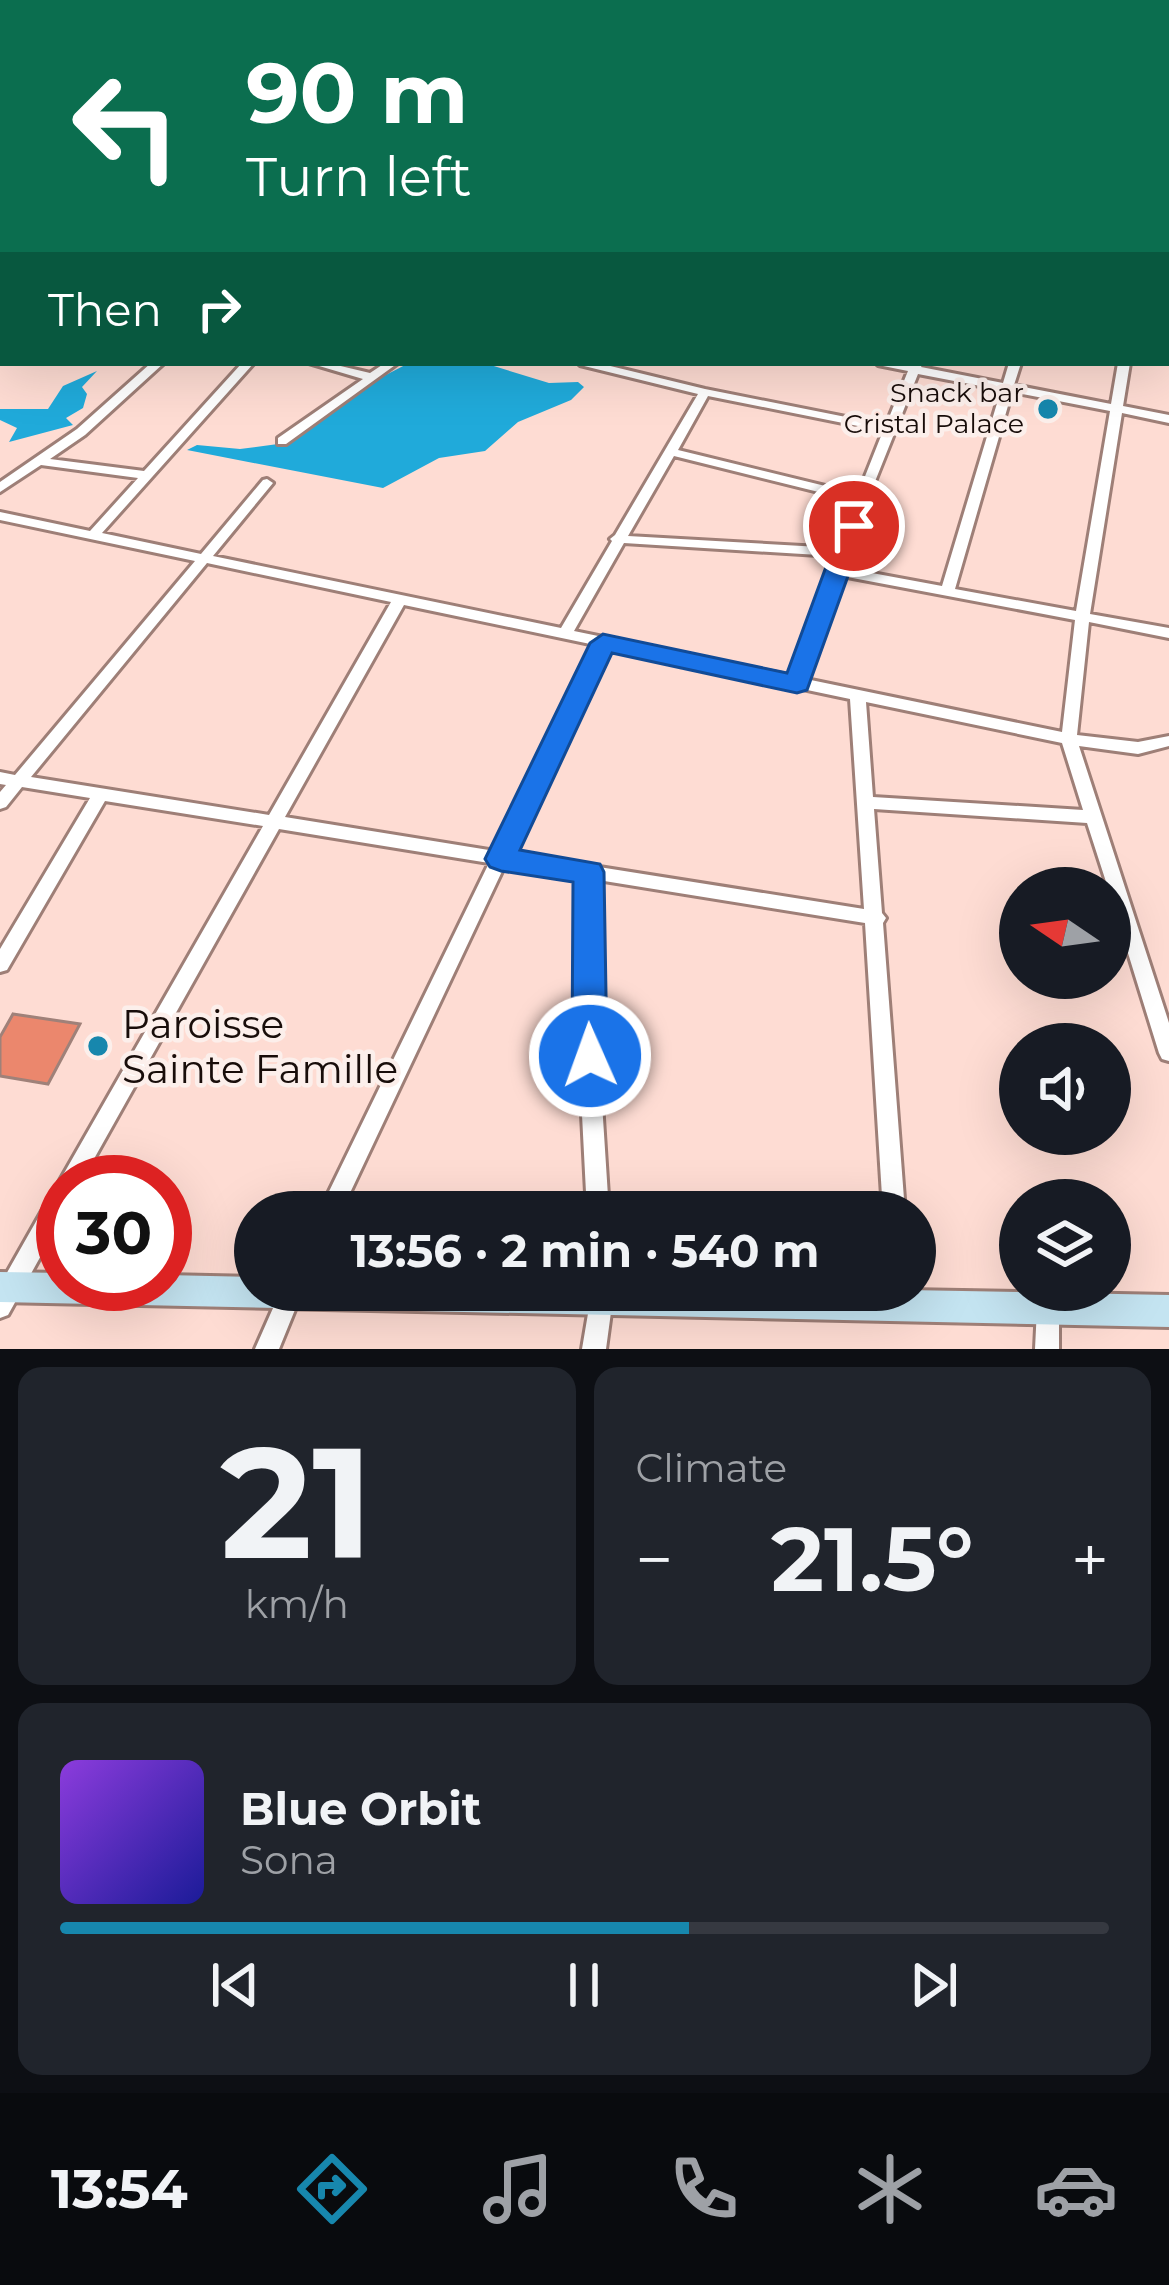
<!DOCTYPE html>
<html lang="en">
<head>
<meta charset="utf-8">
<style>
  body { margin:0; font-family:Montserrat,sans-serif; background:#20242c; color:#f1f3f6; height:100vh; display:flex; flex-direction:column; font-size:45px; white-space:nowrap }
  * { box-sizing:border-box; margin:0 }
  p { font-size:39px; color:#9ea1a6 }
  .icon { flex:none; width:66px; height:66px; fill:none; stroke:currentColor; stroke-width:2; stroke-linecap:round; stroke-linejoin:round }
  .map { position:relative; height:1349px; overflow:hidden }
  .side { display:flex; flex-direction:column; gap:18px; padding:18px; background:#0d0f14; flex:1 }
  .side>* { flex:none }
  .top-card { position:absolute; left:0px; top:0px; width:1170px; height:366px; box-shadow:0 12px 48px #0002; background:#0b6e4f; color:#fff; overflow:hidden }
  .needle { width:78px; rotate:283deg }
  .buttons { position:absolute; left:999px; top:867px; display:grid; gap:24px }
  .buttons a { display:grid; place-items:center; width:132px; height:132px; border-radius:50%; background:#171b24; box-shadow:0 12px 48px #0002; font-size:60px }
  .speed { position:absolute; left:36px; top:1155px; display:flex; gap:24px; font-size:60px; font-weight:700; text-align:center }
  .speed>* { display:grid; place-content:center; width:156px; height:156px; border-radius:50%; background:#171b24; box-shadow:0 12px 48px #0002; line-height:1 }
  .speed .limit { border:18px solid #d22; background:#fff; color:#111 }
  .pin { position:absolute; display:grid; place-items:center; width:102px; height:102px; color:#fff; margin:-51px; border:6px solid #fff; border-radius:50%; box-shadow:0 3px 12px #0007 }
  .me { position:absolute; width:132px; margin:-66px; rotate:358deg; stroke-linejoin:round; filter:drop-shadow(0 0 9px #0008) }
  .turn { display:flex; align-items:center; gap:42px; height:252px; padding:0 48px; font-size:54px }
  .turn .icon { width:156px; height:156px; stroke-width:2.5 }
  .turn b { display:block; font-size:84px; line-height:102px }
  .then { display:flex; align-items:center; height:114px; padding:0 48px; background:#0003; gap:24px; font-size:45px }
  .big { font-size:90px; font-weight:700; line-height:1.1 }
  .side .card { flex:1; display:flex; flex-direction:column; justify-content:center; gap:18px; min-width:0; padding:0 42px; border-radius:24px; background:#20242c }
  .side .dial { align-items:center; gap:0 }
  .dial b { font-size:156px; line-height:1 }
  .song { display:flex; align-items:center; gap:36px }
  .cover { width:144px; height:144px; border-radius:18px; background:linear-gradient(135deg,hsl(270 70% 55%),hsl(240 70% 35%)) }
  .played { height:12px; border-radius:6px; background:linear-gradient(90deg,#1787ad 60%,#363941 60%) }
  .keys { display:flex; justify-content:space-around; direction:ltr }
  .heat { display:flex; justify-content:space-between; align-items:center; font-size:66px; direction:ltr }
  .side .tiles { flex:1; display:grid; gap:18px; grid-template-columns:1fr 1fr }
  .card:last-child { grid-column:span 2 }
  .trip { position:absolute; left:234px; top:1191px; width:702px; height:120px; border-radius:60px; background:#171b24; box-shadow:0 12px 48px #0002; font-weight:700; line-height:120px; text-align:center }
  .tabs { display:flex; height:192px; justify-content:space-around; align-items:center; background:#090b0e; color:#9ea1a6 }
  .tabs .icon { width:84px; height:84px }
  .tabs .current { color:#1787ad }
  .tabs b { font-size:54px; color:#f1f3f6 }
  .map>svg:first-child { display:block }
  .water { fill:#20aada }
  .building { fill:#eb876d; stroke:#9f8179; stroke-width:3 }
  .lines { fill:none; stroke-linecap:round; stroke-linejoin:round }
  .street-casing { stroke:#9e7f77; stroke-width:6 }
  .secondary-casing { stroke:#9e7f77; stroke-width:6 }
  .highway-casing { stroke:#fff; stroke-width:6 }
  .street { fill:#fff; fill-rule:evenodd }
  .secondary { fill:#c4e4f1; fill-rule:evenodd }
  .highway { fill:#39a6d0; fill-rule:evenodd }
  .route { fill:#1a73e8; stroke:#114b97; stroke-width:3 }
  .poi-dot { fill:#1787ad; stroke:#fcefeb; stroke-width:4.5 }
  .labels { text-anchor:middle; stroke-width:9; stroke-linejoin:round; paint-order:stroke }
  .far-poi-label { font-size:27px; fill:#180d0a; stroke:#fcefeb; text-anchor:end }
  .near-poi-label { font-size:39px; fill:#180d0a; stroke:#fcefeb; text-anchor:start }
</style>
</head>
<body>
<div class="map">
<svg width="1169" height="1349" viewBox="0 0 1169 1349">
  <rect width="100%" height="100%" fill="#fedcd3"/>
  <path class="water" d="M409,363H484L549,383L578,382L584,387L571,400L518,422L485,451L439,458L383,488L187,450L197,445L240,449L278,444L341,398Z
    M97,371L82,387L87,394L83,408L66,418L73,425L9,442L17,428L0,420V409H48L63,386Z"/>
  <path class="building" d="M13,1014L80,1024L48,1084L0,1076V1037Z"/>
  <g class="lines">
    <g class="street-casing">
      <path id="street" d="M58,0H66L63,3H55Z
        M127,0H135L132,3H124Z
        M194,0H201L198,3H191Z
        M261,0H268L265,3H258Z
        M410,0H421L418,2Z
        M518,0H535L544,3H527Z
        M630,0H637L634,3H627Z
        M673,0H691L700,3H683Z
        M802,0H824L836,3H814Z
        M904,0H910L908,3H902Z
        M984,0H990L991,3H985Z
        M1038,0H1069L1084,3H1053Z
        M1134,0H1140V3H1134Z
        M1167,8H1169V12H1167Z
        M0,17H3V21H0Z
        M3,35V39L0,40V36Z
        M1167,54H1169V58H1167Z
        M0,82H3V88H0Z
        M1167,93H1169V97H1167Z
        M3,137V144L0,145V138Z
        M1167,163H1169V169H1167Z
        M1167,198H1169V204H1167Z
        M0,200H3V206H0Z
        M1167,247H1169V253H1167Z
        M0,276H3V282H0Z
        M3,306V313L0,314V307Z
        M1167,334H1169V341H1167Z
        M151,363H164L85,435L50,459L144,471L242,363H254L102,533L201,554L263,480L267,479L273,483L213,556L561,628L612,541L610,539L615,535L698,394L580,365L578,363H598L705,389L886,425L908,371L878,365L876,363L910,365L911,363H923L921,367L1003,383L1009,363H1021L1014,385L1111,404L1118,363H1130L1123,406L1169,415V423L1122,413L1090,614L1169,628V638L1089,622L1077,735L1138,742L1169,736V746L1138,754L1079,746L1169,1023V1061L1162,1059L1159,1053L1110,895V888H1108L1087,823L874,809L882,913L886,918L883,923L905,1212H883L865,923L598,880L599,1056L609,1212H587L579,1056L580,877L505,865L341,1212H319L489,863L279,829L81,1182H63V1216L8,1315L0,1318V1285L55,1188L61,1186L59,1182L63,1175L263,826L105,801L7,970L0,972V949L90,798L22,787L6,807L0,809V792L6,785L0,784V772L15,775L195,561L0,520V512L90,531L138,478L41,465L0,492V482L77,429ZM918,374L1001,390L942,586L845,568L868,499ZM1012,392L1110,411L1076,611L955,589ZM708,396L883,431L858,494L678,450ZM674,456L855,501L838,548L628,536ZM624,543L835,556L792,676L574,631ZM207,563L391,602L269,815L31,777ZM842,576L1075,620L1062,732L806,679ZM404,605L595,645L495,851L285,817ZM608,648L850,699L864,909L511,853ZM866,702L1062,743L1083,810L873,797Z
        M309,363H328L370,373L385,363H398L286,444H278V438L363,379Z
        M281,1290H303L279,1349H255Z
        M592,1290H614L606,1349H582Z
        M1048,1297L1056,1300L1059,1308V1349H1035L1037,1308L1040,1300Z"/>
    </g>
    <g class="secondary-casing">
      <path id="secondary" d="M1167,123H1169V131H1167Z
        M0,129L3,130V138L0,137Z
        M0,1272L63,1273V1284H165V1275L255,1277V1290H907L1169,1295V1327L0,1302Z"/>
    </g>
    <g class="highway-casing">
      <path id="highway" d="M0,231H3L0,242Z"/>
    </g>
    <use href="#street" class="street"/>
    <use href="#secondary" class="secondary"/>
    <use href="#highway" class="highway"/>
  </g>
  <path class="route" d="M854,518L866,526L807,690L797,693L612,653L520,850L600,864L604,872L607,1056L602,1067L590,1071L577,1067L572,1056L573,882L501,871L490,867L485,859L590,643L603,634L787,673L841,526Z"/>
  <g class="poi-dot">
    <circle cx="1048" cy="409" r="12"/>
    <circle cx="98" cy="1046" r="12"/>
  </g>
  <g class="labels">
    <g class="far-poi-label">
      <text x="1024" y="402">Snack bar<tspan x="1024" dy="31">Cristal Palace</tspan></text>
    </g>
    <g class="near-poi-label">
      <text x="122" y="1038">Paroisse<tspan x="122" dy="45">Sainte Famille</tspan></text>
    </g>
  </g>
</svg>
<div class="buttons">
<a><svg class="needle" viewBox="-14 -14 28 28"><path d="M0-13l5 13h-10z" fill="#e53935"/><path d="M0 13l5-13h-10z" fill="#9ea1a6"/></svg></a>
<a><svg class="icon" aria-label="sound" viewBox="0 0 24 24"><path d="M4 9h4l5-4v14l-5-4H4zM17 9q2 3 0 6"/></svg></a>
<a><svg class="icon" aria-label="layers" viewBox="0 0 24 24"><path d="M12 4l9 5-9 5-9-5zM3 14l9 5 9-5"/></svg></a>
</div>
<div class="speed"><div class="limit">30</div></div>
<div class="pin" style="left:854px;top:526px;background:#d93025"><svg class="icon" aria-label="arrive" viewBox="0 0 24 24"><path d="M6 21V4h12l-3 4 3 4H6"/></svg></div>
<svg class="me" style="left:590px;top:1056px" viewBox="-20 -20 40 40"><circle r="17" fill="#1a73e8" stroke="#fff" stroke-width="3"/><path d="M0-11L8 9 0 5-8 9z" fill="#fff"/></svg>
<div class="trip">13:56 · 2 min · 540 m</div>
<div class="top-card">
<div class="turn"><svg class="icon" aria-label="left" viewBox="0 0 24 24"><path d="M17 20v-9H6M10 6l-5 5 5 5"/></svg><div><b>90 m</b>Turn left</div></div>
<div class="then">Then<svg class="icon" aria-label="right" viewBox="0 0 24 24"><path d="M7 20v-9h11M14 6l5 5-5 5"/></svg></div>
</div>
</div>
<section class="side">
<div class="tiles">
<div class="card dial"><b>21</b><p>km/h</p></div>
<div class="card"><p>Climate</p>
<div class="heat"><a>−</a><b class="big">21.5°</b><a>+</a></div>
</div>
<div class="card">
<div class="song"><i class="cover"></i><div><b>Blue Orbit</b><p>Sona</p></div></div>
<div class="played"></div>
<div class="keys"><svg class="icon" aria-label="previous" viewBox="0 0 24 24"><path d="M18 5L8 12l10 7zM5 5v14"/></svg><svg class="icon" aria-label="pause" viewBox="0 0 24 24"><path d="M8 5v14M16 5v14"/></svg><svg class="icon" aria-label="next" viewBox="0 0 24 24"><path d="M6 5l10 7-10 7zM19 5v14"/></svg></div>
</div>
</div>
</section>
<nav class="tabs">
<b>13:54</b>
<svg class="icon current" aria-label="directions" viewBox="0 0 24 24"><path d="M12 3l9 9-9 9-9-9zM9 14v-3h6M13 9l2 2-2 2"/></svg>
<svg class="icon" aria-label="music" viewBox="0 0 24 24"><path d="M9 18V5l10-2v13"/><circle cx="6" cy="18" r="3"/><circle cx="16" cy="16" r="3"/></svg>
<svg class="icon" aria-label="phone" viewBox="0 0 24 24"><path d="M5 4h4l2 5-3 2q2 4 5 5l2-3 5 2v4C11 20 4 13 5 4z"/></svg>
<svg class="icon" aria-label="climate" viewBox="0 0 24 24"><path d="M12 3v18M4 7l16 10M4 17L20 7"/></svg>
<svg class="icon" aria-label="car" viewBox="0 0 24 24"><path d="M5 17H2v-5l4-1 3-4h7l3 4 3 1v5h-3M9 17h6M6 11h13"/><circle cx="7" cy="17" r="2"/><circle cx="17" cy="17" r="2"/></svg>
</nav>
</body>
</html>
